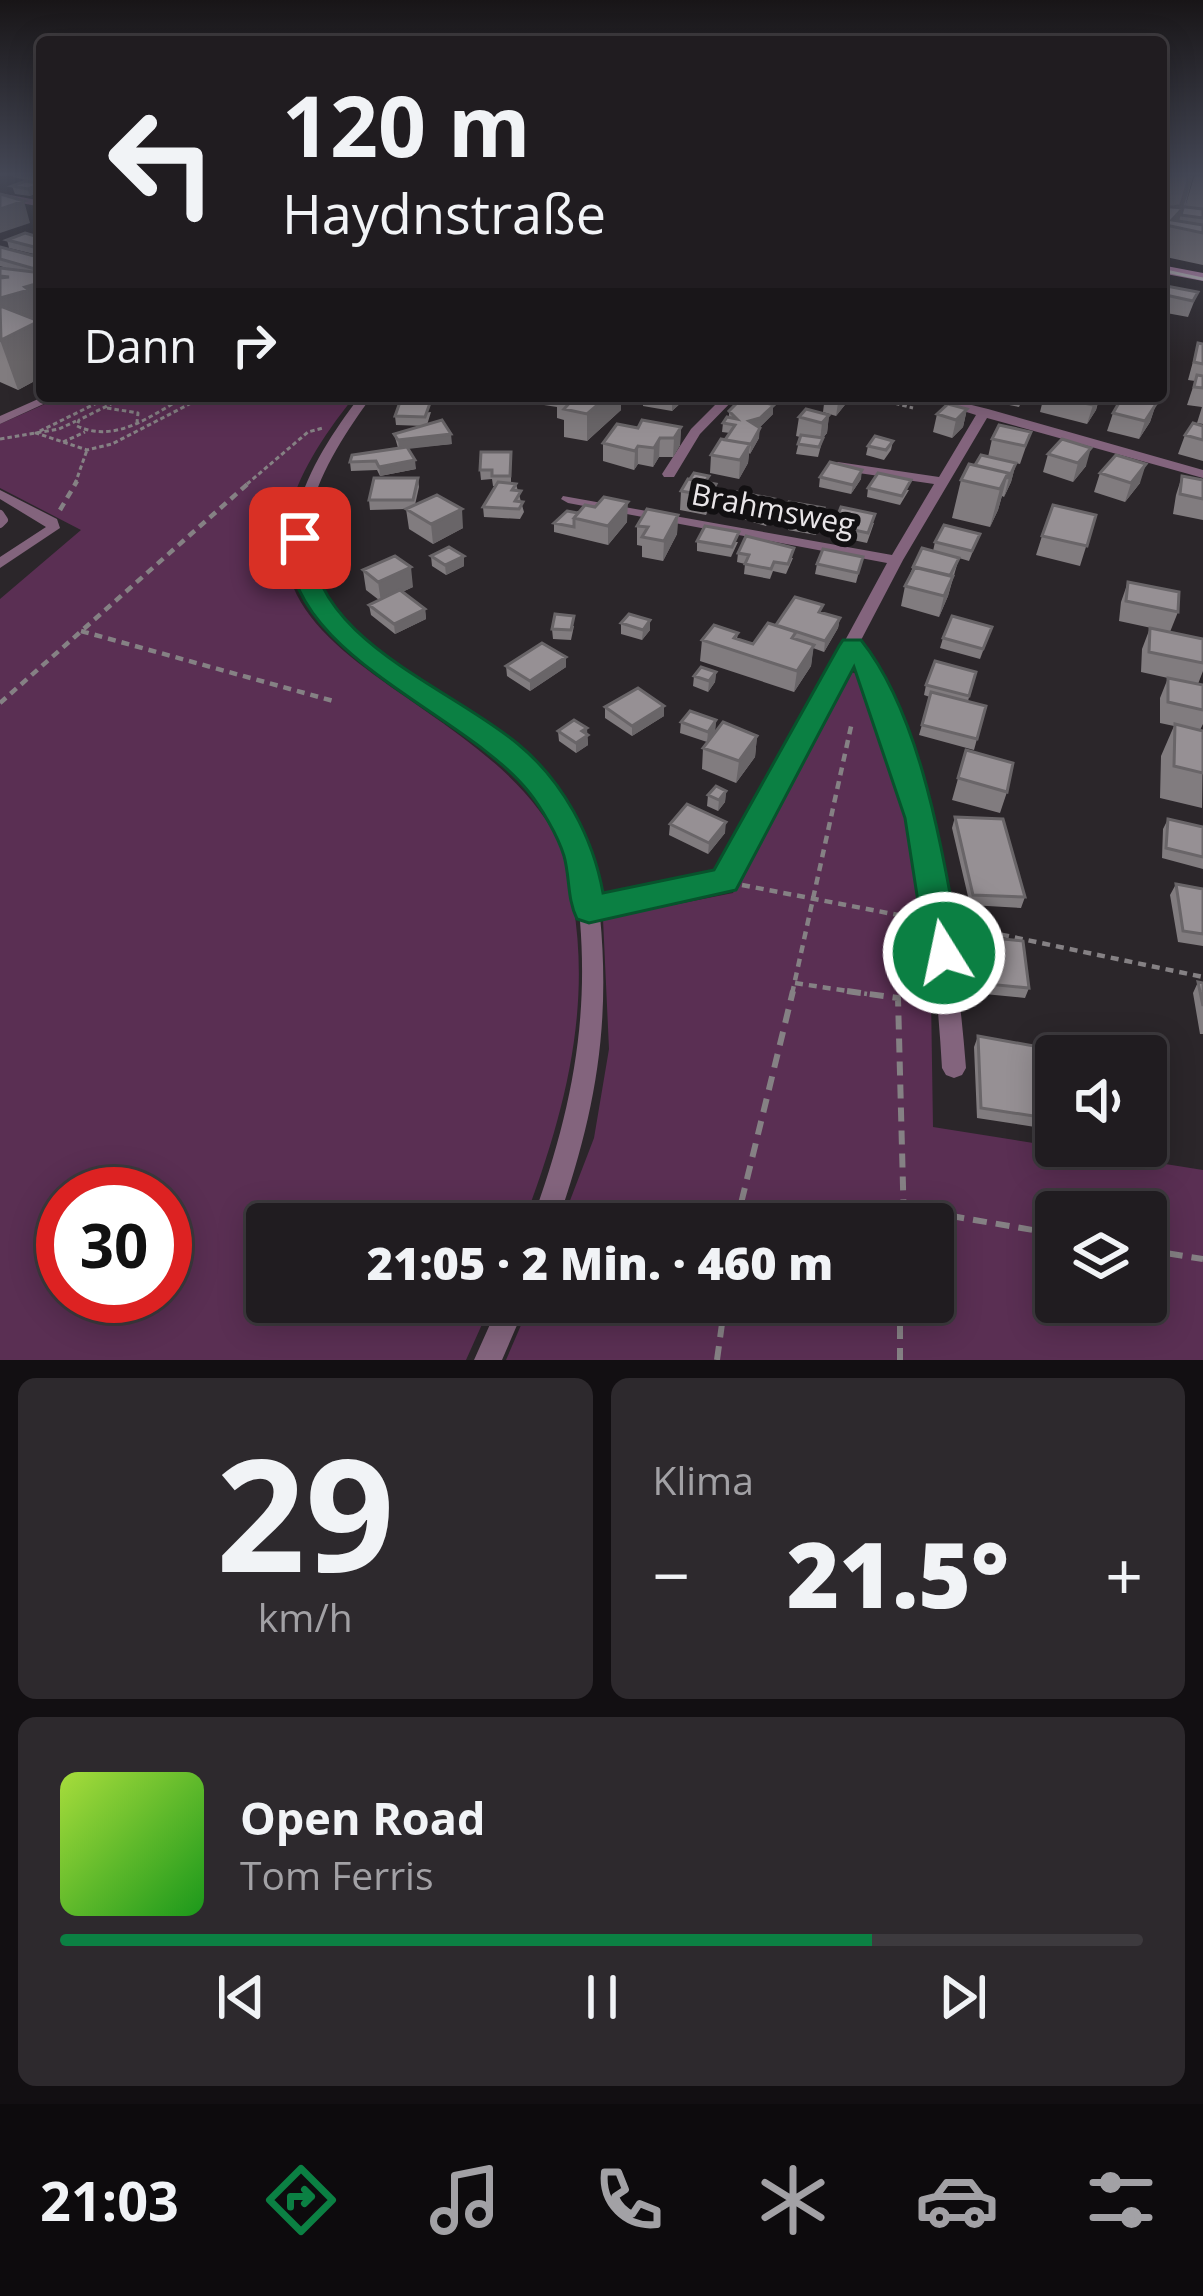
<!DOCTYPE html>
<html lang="de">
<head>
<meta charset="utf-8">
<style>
  body { margin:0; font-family:"Open Sans",sans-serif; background:#2d292d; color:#f1f3f6; height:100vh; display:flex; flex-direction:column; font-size:45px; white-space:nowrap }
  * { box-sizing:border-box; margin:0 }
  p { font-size:39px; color:#a2a1a5 }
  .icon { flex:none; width:66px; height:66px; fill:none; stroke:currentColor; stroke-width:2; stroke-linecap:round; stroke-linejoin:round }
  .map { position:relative; height:1360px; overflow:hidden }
  .details { display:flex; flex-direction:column; gap:18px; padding:18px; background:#120f12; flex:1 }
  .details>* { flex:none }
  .hud { position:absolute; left:36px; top:36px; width:1131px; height:366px; border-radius:12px; box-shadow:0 6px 30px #0003,0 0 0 3px #3d3a3e; background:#201c20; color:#f1f3f6; overflow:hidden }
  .fabs { position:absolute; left:1035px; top:1035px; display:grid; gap:24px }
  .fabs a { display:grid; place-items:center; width:132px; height:132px; border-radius:12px; background:#201c20; box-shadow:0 6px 30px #0003,0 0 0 3px #3d3a3e; font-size:60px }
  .speed { position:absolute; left:36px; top:1167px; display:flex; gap:24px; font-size:60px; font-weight:700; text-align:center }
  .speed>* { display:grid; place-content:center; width:156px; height:156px; border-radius:50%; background:#201c20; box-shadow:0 6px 30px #0003,0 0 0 3px #3d3a3e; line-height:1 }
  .speed .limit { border:18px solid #d22; background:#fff; color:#111 }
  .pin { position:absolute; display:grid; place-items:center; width:102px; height:102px; color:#fff; margin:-51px; border-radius:24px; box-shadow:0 6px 18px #0006 }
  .me { position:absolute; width:132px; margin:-66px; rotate:350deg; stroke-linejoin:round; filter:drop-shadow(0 0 9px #0008) }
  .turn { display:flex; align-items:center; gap:42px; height:252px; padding:0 48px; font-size:54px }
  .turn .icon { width:156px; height:156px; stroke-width:2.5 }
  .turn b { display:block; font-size:84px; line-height:102px }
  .then { display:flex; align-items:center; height:114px; padding:0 48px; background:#0003; gap:24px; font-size:45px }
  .big { font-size:90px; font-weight:800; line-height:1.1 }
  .details .card { flex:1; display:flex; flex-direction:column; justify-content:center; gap:18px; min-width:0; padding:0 42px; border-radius:18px; background:#2d292d }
  .details .dial { align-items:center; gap:0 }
  .dial b { font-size:156px; line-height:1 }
  .song { display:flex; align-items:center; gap:36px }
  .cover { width:144px; height:144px; border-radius:18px; background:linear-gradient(135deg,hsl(80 70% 55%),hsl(120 70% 35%)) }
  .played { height:12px; border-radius:6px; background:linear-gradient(90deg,#0b8043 75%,#3d3a3e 75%) }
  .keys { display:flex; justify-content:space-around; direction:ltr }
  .heat { display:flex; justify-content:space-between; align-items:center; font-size:66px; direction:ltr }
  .details .tiles { flex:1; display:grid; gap:18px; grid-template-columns:1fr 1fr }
  .card:last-child { grid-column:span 2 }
  .trip { position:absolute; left:246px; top:1203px; width:708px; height:120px; border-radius:12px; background:#201c20; box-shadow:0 6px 30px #0003,0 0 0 3px #3d3a3e; font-weight:800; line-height:120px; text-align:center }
  .dock { display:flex; height:192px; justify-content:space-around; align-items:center; background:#0d0b0d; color:#a2a1a5 }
  .dock .icon { width:84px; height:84px }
  .dock .current { color:#0b8043 }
  .dock b { font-size:54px; color:#f1f3f6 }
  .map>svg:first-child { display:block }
  .green { fill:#5a2f53; fill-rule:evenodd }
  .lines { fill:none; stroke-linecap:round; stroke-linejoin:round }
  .path-far2 { stroke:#858184; stroke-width:3; stroke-dasharray:4.5 3; stroke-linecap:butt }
  .path-far1 { stroke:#858184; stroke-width:4.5; stroke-dasharray:8 6; stroke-linecap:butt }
  .path { stroke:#858184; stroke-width:6; stroke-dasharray:14 9; stroke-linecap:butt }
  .service { stroke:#83647d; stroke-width:8 }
  .minor { fill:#83647d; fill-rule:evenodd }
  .secondary { fill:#b685ad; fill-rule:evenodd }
  .tram { stroke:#c9c5c8; stroke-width:3 }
  .wall { fill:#817c7f }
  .shaded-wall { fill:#696568 }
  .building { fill:#969094; stroke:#696568; stroke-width:3 }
  .route { fill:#0b8043; stroke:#07532c; stroke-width:3 }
  .labels { text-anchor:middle; stroke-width:12; stroke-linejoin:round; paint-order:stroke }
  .street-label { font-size:30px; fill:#e9e5e8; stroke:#121012 }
</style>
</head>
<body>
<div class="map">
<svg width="1203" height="1360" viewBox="0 0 1203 1360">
  <rect width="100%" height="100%" fill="#2b262a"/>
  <path class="green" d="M63,396H355C140,660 479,667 563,850C570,865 570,886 573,903C592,1015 562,1121 523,1224H267V1302H492L466,1360H0V599L81,530L0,488V424ZM63,1194H165V1296H63Z
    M846,671L867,676L910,815L930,932L933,1127L1203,1170V1360H506L531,1302H933V1224H561L594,1138L609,1049L603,919L733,893ZM1056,1212H1146V1302H1056Z"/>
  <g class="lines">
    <path class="path-far2" d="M111,396L36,433L87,450L112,444L205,396
      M127,396L79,420L77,426C116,444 152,415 186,396
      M866,396L913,408
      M107,408L138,413L137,422
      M0,439L59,429L76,421
      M63,442L85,432
      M75,484L87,450
      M247,484L308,432L323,428"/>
    <path class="path-far1" d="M60,510L77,481
      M81,631L337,702
      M0,703L251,481
      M742,885L919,919
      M960,926L1203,977
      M795,983L867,994
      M792,994L852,722"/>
    <path class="path" d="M847,991L898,998L904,1224
      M905,1208L1056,1234
      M736,1224L793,991
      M1146,1250L1203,1259
      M900,1302V1360
      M717,1360L725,1302"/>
    <path class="service" d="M0,514L4,520L0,524"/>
    <path class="minor" d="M0,193L42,201V207L0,199Z
      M45,396H61L0,424V416Z
      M360,396H372C328,456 273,543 331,613C362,650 409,675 449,702C469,715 491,727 510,743C557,782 592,839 598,900L718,875L887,563L568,503L561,499L563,496L892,555L934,484L838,470L832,466L838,462L939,477L976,415L916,396H935L988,409L1203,470V478L987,418L903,560L859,644C885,681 898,722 911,764C942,863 958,965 966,1068L962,1075L954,1078L946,1075L942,1068C936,963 922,861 892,760C882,725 871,689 852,658L732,886L600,916C611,1030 594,1117 557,1224H531C568,1122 589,1031 580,921C578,897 577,872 568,850C553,814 529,780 500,754C471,728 435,708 403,687C371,665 334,643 313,610C264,537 314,457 360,396Z
      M724,396H737L700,434L674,477H664L662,474L691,429Z
      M0,490L57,519L60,528L0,568V557L46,527L0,499Z
      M500,1302H527L502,1360H474Z"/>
    <path class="secondary" d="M1161,265L1203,273V281L1161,273Z"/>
    <path class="tram" d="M1161,270L1203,279"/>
  </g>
  <path class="wall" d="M12,173H42V179L35,182L13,177Z
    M1161,173H1194L1185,207L1194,177L1203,173V265L1161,256Z
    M42,179V193L41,191L30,196L15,194L12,186L39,183L38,181Z
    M42,238V256L9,248L7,240Z
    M0,247L42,258V377L18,390L0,382V268L12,270L0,266Z
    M1161,285L1198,292L1188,317L1161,312Z
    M1198,343L1203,344V424L1197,423L1202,407L1187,405L1195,381L1188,380Z
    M410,396H441L439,401H410Z
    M544,396H621V410L587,441L564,437V420L557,418V407L544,405Z
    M639,396H684V400L672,411L643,406V398Z
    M747,396H784L773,407V414L759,428V438L750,454L749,453L748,463L739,479L710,473L711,455L730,433L722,432L723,423L729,417V411L747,398Z
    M825,396H852L836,416L823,412Z
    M990,396H1024L1019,407L989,401Z
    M1044,396H1100L1096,410L1087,424L1040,412Z
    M1156,404L1150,422L1139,439L1107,431L1113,413Z
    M967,409L963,427L952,438L933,432L937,414Z
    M431,412L427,425L452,444L408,448L416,469L380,476L377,470L351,471L350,462L398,448L394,434L424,426L396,425L395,416Z
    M829,415L827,433L823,438L818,457L796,454L800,437L796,436L799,417Z
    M1203,426V461L1178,454L1185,435Z
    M681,427L680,445L673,457H659L653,467L638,464L634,470L603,461V443L638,428Z
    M1031,432L1020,464L993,458L1016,463L1011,482L1004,497L1002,496L998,510L990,527L952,518L961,480L975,465L988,457L992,439Z
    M1062,439L1086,466L1073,482L1043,472L1048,454Z
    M893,441L891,450L884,460L866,455L868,446Z
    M511,452V484H516L524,512L520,519L484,517L483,507L496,486H493L492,479L481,480L480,470Z
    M1100,473L1140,483L1125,502L1094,492Z
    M1182,476L1203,480V520L1173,514L1176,495Z
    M820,477L861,479L851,494L819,487Z
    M418,478L419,487L415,505L463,528L433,544L409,529L406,509L370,510L369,500Z
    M708,483L715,494L706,515L680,510L681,491Z
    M868,488L909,490L900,505L867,497Z
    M730,506L774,509L766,526L730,515Z
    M567,511L627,522L608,545L554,532V523Z
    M784,514L823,518L816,535L788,530V525L783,524Z
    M678,515L677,534L663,561L642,557V546L637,545V526Z
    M1096,515L1080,566L1036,555L1042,536Z
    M835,522L874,523L867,543L839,537V533L834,532Z
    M980,534L969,561L959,558L948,596L939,617L901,606L905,586L913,567L933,551L935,542Z
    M697,541L738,542L731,557L697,551Z
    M738,553L793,558L786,574L773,571L770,579L744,574L745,564L737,562Z
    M431,556L464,566L446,575L432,566Z
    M863,557L856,583L815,574L817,564Z
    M363,570L413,587L402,592L425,609L426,619L395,634L371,615L369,605L379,600L366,590Z
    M1128,582L1178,612L1170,632L1119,621L1121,602Z
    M822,613L840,618L838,628L824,652L813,648L811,666L794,692L700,661L702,640L738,633L737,639L753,644L776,625Z
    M621,623L650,630L642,640L621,634Z
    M574,626L571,640L553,639L552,629Z
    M992,627L980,659L940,648L943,638Z
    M1150,628L1203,639V671L1198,684L1203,685V724L1200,730L1203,731L1202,808L1160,798L1161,756L1174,726L1160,723V698L1168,678L1141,672L1142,649Z
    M506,666L566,667L530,691L507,676Z
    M716,672L715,682L708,692L693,686L694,676Z
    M976,672L968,701L986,706L974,750L919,735L930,697L924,695L926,685Z
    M605,707L664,716L632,736L605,718Z
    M716,720L715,731L707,742L680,733L681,722Z
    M558,731L587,734L588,745L576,753L559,741Z
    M757,736L755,757L736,783L702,769L703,748Z
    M966,750L1007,792L1000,813L952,800Z
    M726,791L725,802L718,811L707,806L708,795Z
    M955,817L1025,897L1021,908L970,905L952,828Z
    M1168,819L1203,827V869L1162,858L1163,829Z
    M670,824L725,833L708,854L669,835Z
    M1176,884L1203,889V946L1178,942L1170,895Z
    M974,936L1029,988L1025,998L974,993L970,947Z
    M1198,982L1203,983V1034H1200L1193,993Z
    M978,1036L1053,1119L1048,1129L977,1118L974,1047Z"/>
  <path class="shaded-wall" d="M38,173H42V179L35,182L33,175Z
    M1191,173H1194L1177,227L1172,220L1176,216L1188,176Z
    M39,184L41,191L30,196L28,189Z
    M24,201L30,223L0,233V209Z
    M32,285L39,307H35L42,329V377L18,390L0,340V298Z
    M608,396H621V410L587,441V414Z
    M679,396H684V400L672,411V402Z
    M776,396H784L773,407V414L759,428L749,421L771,407L772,400Z
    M839,396H852L836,416Z
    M1099,396L1096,410L1087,424L1093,405Z
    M1156,404L1150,422L1139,439L1145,421Z
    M967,409L963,427L952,438L956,420Z
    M829,415L827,433L820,441L822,423Z
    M681,427L680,445L673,457L674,438Z
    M760,428L759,438L750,454L751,444Z
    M451,434L452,444L399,450L398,440Z
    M660,438L659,457L653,467L654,448Z
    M750,444L748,463L739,479L740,460Z
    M638,446V464L634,470L635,451Z
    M1091,448L1086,466L1073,482L1078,463Z
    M415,460L416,469L380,476L379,467Z
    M1016,463L1011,482L1004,497L1009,478Z
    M1146,464L1140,483L1125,502L1131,483Z
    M862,470L861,479L851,494L853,485Z
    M1008,473L998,510L990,527L1000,489Z
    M714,484H716L715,494L706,515L708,496Z
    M775,499L774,509L766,526L767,516Z
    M628,502L627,522L608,545V526Z
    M462,509L463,528L433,544L431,524Z
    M678,515L677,534L663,561L664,541Z
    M464,556V566L446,575L445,565Z
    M411,567L413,587L381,602L378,582Z
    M953,576L948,596L939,617L944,596Z
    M425,609L426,619L395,634L394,624Z
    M840,618L838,628L824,652L825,641Z
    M650,620V630L642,640L643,630Z
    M814,645L811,666L794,692L797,671Z
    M566,657V667L530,691V681Z
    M716,672L715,682L708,692L709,681Z
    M664,706V716L632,736V726Z
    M716,720L715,731L707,742L708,732Z
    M587,728L588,745L576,753V743L582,731Z
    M757,736L755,757L736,783L739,761Z
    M726,791L725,802L718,811L719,800Z
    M726,822L725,833L708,854L709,843Z"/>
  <path class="building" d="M26,181L41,184L28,189L12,186Z
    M0,194L24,201L0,209Z
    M1161,206L1183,208L1172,220L1203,225V233L1161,224Z
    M1177,206L1203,209V218L1181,215L1183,208L1175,207Z
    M25,233L42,238V249L7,240Z
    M0,247L42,258V271L0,259Z
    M0,268L42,273V307H35L39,296L32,285L25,287L29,290L0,298V278L9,277L0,276Z
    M1161,285L1198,292L1193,301L1161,294Z
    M0,306L39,321L1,340Z
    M1198,343L1203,344V364L1194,362Z
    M1197,375L1203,376V388L1194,387Z
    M576,396H608L587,414L564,409Z
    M679,396L672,402L643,397L644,396Z
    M755,396H776L772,400Z
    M1053,396H1099L1093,405Z
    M1123,396H1125L1156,404L1145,421L1113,413Z
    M743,397L774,405L760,418L749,421L760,428L751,444L725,440L735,425L723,423L727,417L737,419L729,411Z
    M400,402L430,403L425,417L395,416Z
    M948,404L967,409L956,420L937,414Z
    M806,409L829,415L822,423L799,417Z
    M442,420L451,434L398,440L394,434Z
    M642,420L681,427L674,438H660L654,448L638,446L635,451L603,443L617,424L638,428Z
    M1193,423L1203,426V440L1185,435Z
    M999,425L1031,432L1025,446L992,439Z
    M801,435L823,438L819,447L798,444Z
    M875,436L893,441L886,450L868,446Z
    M721,439L750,444L740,460L711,455Z
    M1062,439L1091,448L1078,463L1048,454Z
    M407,447L415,460L379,467L376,461L350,462L352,455Z
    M481,452H511L510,476H492V470H480Z
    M981,455L1016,463L1009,478L1006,477L1008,473L975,465Z
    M1116,455L1146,464L1131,483L1100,473Z
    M830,462L862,470L853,485L820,477Z
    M969,464L1008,473L1000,489L961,480Z
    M694,473L709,476L705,482L716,484L714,488V484L690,479Z
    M878,473L911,480L902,496L868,488Z
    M1182,476L1203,480V499L1180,494Z
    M374,478H418L413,500H369Z
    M688,479L714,484L708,496L681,491Z
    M498,482L516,484L512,490L521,491L515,501L523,502L519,509L483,507Z
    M737,492L775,499L767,516L730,506Z
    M437,495L462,509L431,524L406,509Z
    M604,497L628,502L608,526L574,518L585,505L595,507Z
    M789,502L824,508L818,525L789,520L791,515L784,514Z
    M1053,505L1096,515L1087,546L1042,536Z
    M841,507L875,514L868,533L840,527L842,523L835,522Z
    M647,509L678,515L664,541L642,537L648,527L637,526Z
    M567,511L578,513L574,518V527L554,523Z
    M944,525L980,534L972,551L935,542Z
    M705,526L739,532L732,547L697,541Z
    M746,536L794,548L788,564L774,562L771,569L745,564L749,555L738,553Z
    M449,547L464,556L445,565L431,556Z
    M922,548L959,558L950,576L913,567Z
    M823,549L863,557L858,573L817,564Z
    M395,556L411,567L378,582L363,570Z
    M915,567L953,576L944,596L905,586Z
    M1128,582L1179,592L1178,612L1126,601Z
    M400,590L425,609L394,624L369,605Z
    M795,597L823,605L819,612L840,618L825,641L776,625Z
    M555,614L574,616L571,630L552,629Z
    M629,614L650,620L643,630L621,623Z
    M952,616L992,627L983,649L943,638Z
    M768,623L796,632L792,638L814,645L797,671L702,640L714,625L738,633L734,638L753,644Z
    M1150,628L1203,639V663L1149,652Z
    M542,643L566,657L530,681L506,666Z
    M935,661L976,672L969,696L926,685Z
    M701,667L716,672L709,681L694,676Z
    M1168,678L1203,685V710L1168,702Z
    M638,688L664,706L632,726L605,707Z
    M931,692L986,706L977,739L922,725Z
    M690,711L716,720L708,732L681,722Z
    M574,720L587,728L582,731L588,735L576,743L558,731Z
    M723,722L757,736L739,761L703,748Z
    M1175,724L1203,731V773L1174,766Z
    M966,750L1013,763L1007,792L958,778Z
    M716,786L726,791L719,800L708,795Z
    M687,804L726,822L709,843L670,824Z
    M955,817L1003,819L1025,897L973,895Z
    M1168,819L1203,827V857L1166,848Z
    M1176,884L1203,889V934L1183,931Z
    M974,936L1023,941L1029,988L977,983Z
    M1198,982L1203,983V1006Z
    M978,1036L1045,1048L1053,1119L981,1108Z"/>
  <linearGradient id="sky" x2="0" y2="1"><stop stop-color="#181517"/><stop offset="0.48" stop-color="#444755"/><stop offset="1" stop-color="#444755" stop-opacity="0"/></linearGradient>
  <rect width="1203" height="363" fill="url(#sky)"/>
  <path class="route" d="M300,531L311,538C310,639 452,688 518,744C563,781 593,837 603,893L714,870L839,646L843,640H861C923,717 943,858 961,953L956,964L944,968L931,964L926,953L905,818L854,667L736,890L589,923L577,919C567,899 570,877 564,856C558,836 541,807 528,791C463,711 284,655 288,538Z"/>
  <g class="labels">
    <g class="street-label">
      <text transform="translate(773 510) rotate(11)" y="10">Brahmsweg</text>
    </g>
  </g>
</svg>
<div class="fabs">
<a><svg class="icon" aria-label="sound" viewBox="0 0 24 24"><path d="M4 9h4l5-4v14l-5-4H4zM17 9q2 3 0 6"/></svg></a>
<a><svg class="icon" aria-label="layers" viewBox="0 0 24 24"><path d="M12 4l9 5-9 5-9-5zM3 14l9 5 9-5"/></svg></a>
</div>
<div class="speed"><div class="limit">30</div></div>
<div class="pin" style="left:300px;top:538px;background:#d93025"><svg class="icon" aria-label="arrive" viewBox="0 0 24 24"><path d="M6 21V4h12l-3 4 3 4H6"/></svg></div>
<svg class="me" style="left:944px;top:953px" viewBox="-20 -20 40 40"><circle r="17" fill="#0b8043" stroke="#fff" stroke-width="3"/><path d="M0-11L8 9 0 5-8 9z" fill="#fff"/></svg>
<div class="trip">21:05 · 2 Min. · 460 m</div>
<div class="hud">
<div class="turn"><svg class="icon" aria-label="left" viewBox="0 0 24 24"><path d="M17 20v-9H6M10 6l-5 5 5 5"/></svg><div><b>120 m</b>Haydnstraße</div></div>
<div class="then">Dann<svg class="icon" aria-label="right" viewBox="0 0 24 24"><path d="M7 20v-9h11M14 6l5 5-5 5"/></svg></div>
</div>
</div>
<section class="details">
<div class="tiles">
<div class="card dial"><b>29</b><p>km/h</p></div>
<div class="card"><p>Klima</p>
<div class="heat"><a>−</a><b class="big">21.5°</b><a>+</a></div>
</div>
<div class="card">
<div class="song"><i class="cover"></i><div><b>Open Road</b><p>Tom Ferris</p></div></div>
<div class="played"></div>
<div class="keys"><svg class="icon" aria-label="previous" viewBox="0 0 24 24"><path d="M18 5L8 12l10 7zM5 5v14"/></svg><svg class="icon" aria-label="pause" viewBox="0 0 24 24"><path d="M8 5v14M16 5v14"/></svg><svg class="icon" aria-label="next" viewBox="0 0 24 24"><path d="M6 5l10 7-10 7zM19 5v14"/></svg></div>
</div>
</div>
</section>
<nav class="dock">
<b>21:03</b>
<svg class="icon current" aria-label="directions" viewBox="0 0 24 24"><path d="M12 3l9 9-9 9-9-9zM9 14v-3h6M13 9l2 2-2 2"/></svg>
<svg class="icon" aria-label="music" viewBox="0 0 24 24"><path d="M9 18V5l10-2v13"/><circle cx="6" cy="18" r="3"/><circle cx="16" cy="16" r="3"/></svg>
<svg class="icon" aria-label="phone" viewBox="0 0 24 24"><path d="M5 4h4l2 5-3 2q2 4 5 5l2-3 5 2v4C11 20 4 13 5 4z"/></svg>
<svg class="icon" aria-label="climate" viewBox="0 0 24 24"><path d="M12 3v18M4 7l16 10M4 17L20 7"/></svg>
<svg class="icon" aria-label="car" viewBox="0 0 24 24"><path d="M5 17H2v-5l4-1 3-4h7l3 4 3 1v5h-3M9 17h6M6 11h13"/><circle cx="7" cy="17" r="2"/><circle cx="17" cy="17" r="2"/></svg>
<svg class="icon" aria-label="filters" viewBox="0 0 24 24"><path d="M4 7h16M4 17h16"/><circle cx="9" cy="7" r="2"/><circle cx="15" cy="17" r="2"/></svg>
</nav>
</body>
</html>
